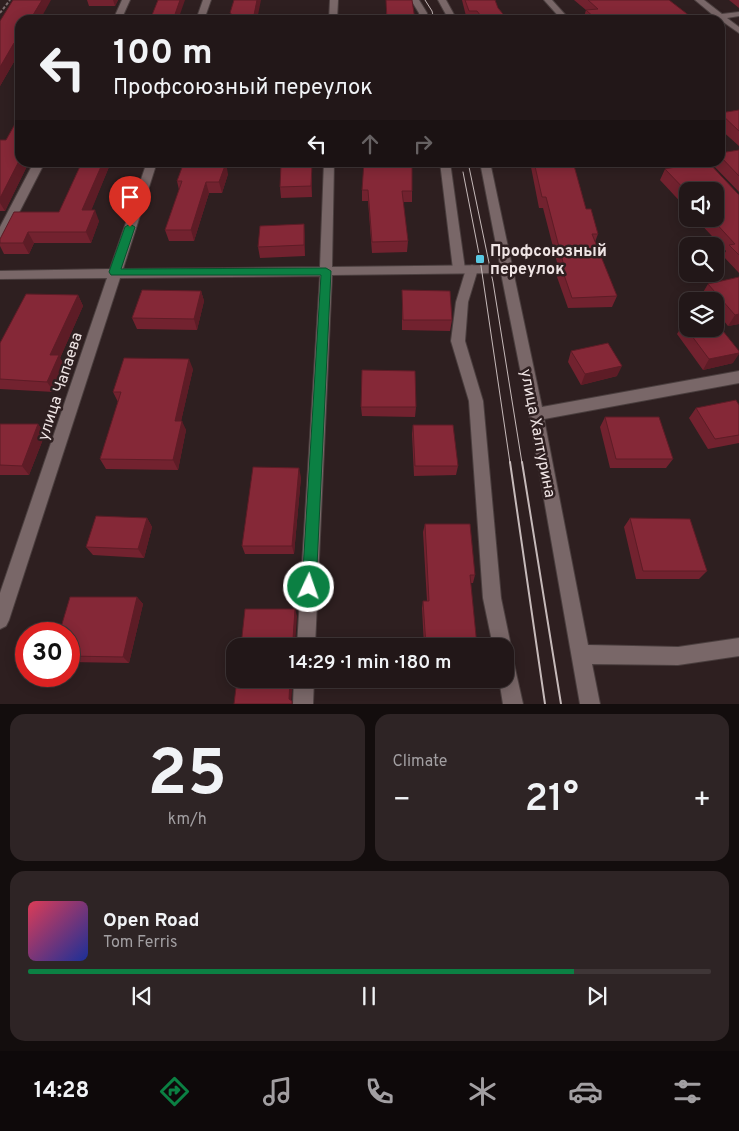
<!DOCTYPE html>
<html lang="en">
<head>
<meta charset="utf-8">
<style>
  body { margin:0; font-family:Overpass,sans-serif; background:#2e2425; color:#f1f3f6; height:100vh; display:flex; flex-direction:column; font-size:19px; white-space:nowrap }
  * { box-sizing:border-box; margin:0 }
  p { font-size:16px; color:#a29fa2 }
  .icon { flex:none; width:28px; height:28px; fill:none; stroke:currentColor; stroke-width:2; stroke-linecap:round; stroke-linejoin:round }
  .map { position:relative; height:704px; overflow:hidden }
  .details { display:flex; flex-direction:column; gap:10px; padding:10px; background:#130d0d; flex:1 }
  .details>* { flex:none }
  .top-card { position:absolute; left:15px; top:15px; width:710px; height:152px; border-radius:15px; box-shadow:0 2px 12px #0003,0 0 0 1px #3f3637; background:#221718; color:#f1f3f6; overflow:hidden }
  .fabs { position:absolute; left:679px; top:182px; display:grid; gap:10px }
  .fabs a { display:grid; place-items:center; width:45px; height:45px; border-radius:10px; background:#221718; box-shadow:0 2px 12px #0003,0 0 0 1px #3f3637; font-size:25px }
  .speed { position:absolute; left:15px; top:622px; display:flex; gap:10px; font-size:25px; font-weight:700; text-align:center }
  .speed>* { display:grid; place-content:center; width:65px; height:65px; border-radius:50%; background:#221718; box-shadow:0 2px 12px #0003,0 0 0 1px #3f3637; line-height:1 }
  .speed .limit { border:8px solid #d22; background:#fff; color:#111 }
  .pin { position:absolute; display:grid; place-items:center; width:42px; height:42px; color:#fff; margin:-51px -21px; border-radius:50% 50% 50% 0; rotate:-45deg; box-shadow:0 0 5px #0007 }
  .pin .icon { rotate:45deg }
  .me { position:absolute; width:55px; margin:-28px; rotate:3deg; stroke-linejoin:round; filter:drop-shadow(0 0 4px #0008) }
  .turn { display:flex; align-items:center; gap:18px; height:105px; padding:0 15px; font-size:22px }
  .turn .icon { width:65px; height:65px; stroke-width:2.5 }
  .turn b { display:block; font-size:35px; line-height:42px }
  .lanes { display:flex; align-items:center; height:48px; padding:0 15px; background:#0003; justify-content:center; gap:25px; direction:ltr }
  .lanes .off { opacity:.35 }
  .big { font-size:38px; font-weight:600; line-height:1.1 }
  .details .tile { flex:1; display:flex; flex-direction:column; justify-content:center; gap:8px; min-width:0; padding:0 18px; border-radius:15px; background:#2e2425 }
  .details .dial { align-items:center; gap:0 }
  .dial b { font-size:65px; line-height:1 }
  .song { display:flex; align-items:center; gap:15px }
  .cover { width:60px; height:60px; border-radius:8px; background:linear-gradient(135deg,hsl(350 70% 55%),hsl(230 70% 35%)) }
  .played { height:5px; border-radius:2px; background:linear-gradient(90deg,#0b8043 80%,#3f3637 80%) }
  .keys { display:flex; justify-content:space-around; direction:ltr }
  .heat { display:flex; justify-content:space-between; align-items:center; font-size:28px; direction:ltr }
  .details .tiles { flex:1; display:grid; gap:10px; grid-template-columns:1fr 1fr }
  .tile:last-child { grid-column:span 2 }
  .trip { position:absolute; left:226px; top:638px; width:288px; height:50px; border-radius:15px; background:#221718; box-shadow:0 2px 12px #0003,0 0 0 1px #3f3637; font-weight:600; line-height:50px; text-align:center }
  .dock { display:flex; height:80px; justify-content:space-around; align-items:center; background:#0e090a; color:#a29fa2 }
  .dock .icon { width:35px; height:35px }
  .dock .selected { color:#0b8043 }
  .dock b { font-size:22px; color:#f1f3f6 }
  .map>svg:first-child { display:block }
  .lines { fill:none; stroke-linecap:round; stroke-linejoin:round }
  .service-casing { stroke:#4a3e3e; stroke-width:2 }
  .minor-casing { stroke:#4a3e3e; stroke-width:2 }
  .path { stroke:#7c6e6f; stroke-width:2; stroke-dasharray:3 2; stroke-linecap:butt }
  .service { fill:#796768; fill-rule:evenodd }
  .minor { fill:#796768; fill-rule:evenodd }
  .tram-far1 { stroke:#c6baba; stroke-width:1 }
  .tram { stroke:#c6baba; stroke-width:2 }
  .wall { fill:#72222f }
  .shaded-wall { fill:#5d1c26 }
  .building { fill:#852837; stroke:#5d1c26 }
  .route { fill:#0b8043; stroke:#07532c }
  .poi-dot { fill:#58c9e3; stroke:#2e1f20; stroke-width:2 }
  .labels { text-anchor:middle; stroke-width:5; stroke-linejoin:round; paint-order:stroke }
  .poi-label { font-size:16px; font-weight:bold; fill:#efe4e4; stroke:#2e1f20; text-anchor:start }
  .street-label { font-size:16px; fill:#efe4e4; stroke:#2e1f20 }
</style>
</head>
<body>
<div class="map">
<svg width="739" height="704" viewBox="0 0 739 704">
  <rect width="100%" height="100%" fill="#2e1f20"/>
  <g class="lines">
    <g class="service-casing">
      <path id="service" d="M411,0H419L427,13L428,20H420L419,13Z
        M544,0H552L570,20H562Z
        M440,162H450L465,269L459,273L453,269Z
        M472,265L478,269L468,302L465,341L483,401L501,598L511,646L507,653L512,655L523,704H503L499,679H505V646H493L483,598L469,401L451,341L456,302L466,269Z"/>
    </g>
    <g class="minor-casing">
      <path id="minor" d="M122,0H130L121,20H113Z
        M203,0H211L204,20H196Z
        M330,0H338L337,20H329Z
        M438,0H446L457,20H449Z
        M695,0H704L722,14L739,12V16L727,18L739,27V33L719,19L692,20L713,15Z
        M34,162H45L6,238L0,242V227Z
        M147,162H157L123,269L320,267L324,162H334L332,267L500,265L480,162H490L542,407L739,371V383L544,419L588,645L678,647L739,638V656L678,665L592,664L600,704H580L529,414L501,273L332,275L315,646H297L320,276L120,278L9,620L6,626L0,629V593L107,278L0,279V271L110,269Z
        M294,679H314L313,704H293Z"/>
    </g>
    <path class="path" d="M0,13L10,0"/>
    <use href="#service" class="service"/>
    <use href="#minor" class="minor"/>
    <path class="tram-far1" d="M425,0L432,11L434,20
      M468,162L493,282L522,463
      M463,172L480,259L510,463"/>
    <path class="tram" d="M510,462L545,704
      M522,462L561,704"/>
  </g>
  <path class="wall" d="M87,0H118L115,6H89Z
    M386,0L415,20H386Z
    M462,0H495L498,8L508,20H467Z
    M574,0H669L695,20H583L586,10Z
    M729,0H739V8Z
    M20,20V53H19L0,86V21Z
    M739,110V146L720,129V113Z
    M0,140L20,162H29L5,211H0Z
    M739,150V192L712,164L713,162H720V153Z
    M82,162H111L91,210L99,221L91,243H34L29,254H4L0,246V239L59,212Z
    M530,162H573L586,209L598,234L595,242L617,296L612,307L568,308L557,277L559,270L543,208H539Z
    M663,162H708L739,195V273L723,256L726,251L696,219H715L688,191V210L660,180L665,169H668Z
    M312,164V197L281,198L280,187Z
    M228,174L222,193H209L194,241H169L165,230L179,190L177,181Z
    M362,190L412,191V202H403L408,241L407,252L372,253L368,201H362Z
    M305,235V256L260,258L258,247Z
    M739,277V324L728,326L715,310V301H708L702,294L708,284Z
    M402,290L452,320L450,331L402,330Z
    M201,291L204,301L197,330L137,329L132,318Z
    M78,295L83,306L60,358L65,366L54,392L0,389V343Z
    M683,324L733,363L703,370L677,334Z
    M571,351L617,376L581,385L568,362Z
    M193,369L181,421L186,430L178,470L106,469L100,459L118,402L113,392Z
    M739,405V443L708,449L689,418L696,408Z
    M361,407H416L415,417L362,416Z
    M605,417L673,459L666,468H610L600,427Z
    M0,424H38L45,434L29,475H0Z
    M413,425L458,466L456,475L414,476L412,434Z
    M301,477L294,554H245L242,546Z
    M147,518L152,527L144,558L93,555L86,547Z
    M630,518L707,571L699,579H636L624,527Z
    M425,524L475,575L473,583H470L477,646H424L422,608L423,601H427L423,532Z
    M137,597L143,604L129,663L69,662V634Z"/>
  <path class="shaded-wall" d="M42,0H51L40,20H30Z
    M113,0H118L115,6Z
    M180,0H185L178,20H173Z
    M257,0H261L257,20H253Z
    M20,37V49L17,42Z
    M14,43L19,53L0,86V67Z
    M20,159V162H29L5,211L0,203V198Z
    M103,162H111L87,221L82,210Z
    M226,163L228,174L222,193L219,182Z
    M312,164V197L311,186Z
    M206,182L209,193L194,241L191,230Z
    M95,210L99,221L91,243L86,232Z
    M304,224L305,235V256L304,245Z
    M28,232L34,243L29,254L23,243Z
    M201,291L204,301L197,330L194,319Z
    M78,295L83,306L60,358L65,366L54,392L47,382L50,355Z
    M739,314V324L728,326L735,315Z
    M739,353V354L733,363L703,370L709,359Z
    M189,359L193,369L179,430L175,421Z
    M622,366L617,376L581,385L585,374Z
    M182,421L186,430L178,470L173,460Z
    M38,424L45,434L29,475L22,466Z
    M299,468L301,477L294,554L292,546Z
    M147,518L152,527L144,558L138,549Z
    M137,597L143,604L129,663L123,657Z
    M295,609L297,616L295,646L293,639Z
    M290,679H293L291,704L289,699Z"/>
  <path class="building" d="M13,0H42L30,20H20V37L17,42L14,43L0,67V21Z
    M158,0H180L173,20H150Z
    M234,0H257L253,20H230L231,13H230Z
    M386,0H412L415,20H387Z
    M465,0H495L498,8L508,20H484L477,11H469Z
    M588,0H669L695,20H597L586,10L598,9Z
    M739,110V131L720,113Z
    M20,115V159L0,198V140H6Z
    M739,150V176L720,156V153Z
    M82,162H103L82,210H95L86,232H28L23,243H0V239L14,212H59Z
    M184,162L226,163L219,182H206L191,230H165L182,181H177Z
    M364,162H412V191H402L408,241L372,242L368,190H362Z
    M534,162H573L586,209H591L598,234H592L617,296L572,298L561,266H564L546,197H542Z
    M677,162H708L739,195V255L729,245L735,244L712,219H715V191H688V193L665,169L681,166Z
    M312,164L311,186L280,187L281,165Z
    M304,224V245L258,247L260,226Z
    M739,277V314L735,315L708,284Z
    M142,290L201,291L194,319L132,318Z
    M402,290L450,291L452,320H403Z
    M26,294L78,295L50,355H59L47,382L0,379V343Z
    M715,321L739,351V353L709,359L683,324L688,323V329H715Z
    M608,343L622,366L585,374L571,351Z
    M124,358L189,359L175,421H182L173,460L100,459L121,392H113Z
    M362,370L415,371L416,407H361Z
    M736,400L739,405V435L715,439L696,408Z
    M605,417H659L673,459H616Z
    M0,424H38L22,466L0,465Z
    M413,425H453L458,466H415Z
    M253,467L299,468L292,546H242Z
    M96,516L147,518L138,549L86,547Z
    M630,518L690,519L707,571H643Z
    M425,524H470L475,575H470L477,646H426L423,601H429Z
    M70,597H137L123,657L69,656V634H59Z
    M245,609H295L293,639L297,642L296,646H241Z
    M237,679H290L289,699L292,701V704H234Z"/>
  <path class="route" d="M130,224L135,227L121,269L326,268L331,271L316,587L314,592L309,594L304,592L302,587L321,275H111L109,272L125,227Z"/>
  <rect class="poi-dot" x="475" y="254" width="10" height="10" rx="2.5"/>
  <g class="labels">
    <g class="poi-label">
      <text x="490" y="256">Профсоюзный<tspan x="490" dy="18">переулок</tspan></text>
    </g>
    <g class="street-label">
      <text transform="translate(59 386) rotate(-72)" y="6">улица Чапаева</text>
      <text transform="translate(539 433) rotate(79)" y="6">улица Халтурина</text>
    </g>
  </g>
</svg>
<div class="fabs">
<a><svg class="icon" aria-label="sound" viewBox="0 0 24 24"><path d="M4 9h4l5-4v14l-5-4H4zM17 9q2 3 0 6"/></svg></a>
<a><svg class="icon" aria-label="search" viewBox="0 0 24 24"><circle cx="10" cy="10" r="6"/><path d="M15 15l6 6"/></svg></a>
<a><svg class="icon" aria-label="layers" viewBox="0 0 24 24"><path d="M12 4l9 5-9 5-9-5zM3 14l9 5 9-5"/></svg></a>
</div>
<div class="speed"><div class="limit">30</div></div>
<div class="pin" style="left:130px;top:227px;background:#d93025"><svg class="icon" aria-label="arrive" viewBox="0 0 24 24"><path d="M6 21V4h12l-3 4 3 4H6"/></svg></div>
<svg class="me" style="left:309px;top:587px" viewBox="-20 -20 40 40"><circle r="17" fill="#0b8043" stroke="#fff" stroke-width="3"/><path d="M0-11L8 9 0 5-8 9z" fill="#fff"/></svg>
<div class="trip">14:29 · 1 min · 180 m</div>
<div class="top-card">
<div class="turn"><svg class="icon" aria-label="left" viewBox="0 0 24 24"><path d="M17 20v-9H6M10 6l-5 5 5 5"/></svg><div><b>100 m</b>Профсоюзный переулок</div></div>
<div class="lanes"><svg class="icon" aria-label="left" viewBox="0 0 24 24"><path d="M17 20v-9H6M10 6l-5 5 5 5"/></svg><svg class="icon off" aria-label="ahead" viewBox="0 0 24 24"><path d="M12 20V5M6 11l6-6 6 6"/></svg><svg class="icon off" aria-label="right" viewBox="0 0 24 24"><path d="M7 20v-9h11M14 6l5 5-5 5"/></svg></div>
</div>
</div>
<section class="details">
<div class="tiles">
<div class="tile dial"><b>25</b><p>km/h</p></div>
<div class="tile"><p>Climate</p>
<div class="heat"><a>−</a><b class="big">21°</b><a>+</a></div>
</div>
<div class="tile">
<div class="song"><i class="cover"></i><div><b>Open Road</b><p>Tom Ferris</p></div></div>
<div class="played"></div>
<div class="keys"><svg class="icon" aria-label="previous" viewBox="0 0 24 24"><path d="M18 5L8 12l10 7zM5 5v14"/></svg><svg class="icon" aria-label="pause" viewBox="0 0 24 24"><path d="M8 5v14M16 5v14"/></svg><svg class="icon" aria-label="next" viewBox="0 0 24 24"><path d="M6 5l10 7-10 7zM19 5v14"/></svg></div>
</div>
</div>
</section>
<nav class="dock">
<b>14:28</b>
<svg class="icon selected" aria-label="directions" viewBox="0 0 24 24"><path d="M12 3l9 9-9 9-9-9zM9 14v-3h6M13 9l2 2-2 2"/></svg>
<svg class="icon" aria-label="music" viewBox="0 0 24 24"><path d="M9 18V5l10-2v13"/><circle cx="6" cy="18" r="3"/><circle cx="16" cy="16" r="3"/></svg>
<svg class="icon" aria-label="phone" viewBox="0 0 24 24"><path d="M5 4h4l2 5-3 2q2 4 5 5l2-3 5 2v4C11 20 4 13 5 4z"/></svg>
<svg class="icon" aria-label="climate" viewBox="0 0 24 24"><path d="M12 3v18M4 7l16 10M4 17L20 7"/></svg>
<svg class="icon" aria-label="car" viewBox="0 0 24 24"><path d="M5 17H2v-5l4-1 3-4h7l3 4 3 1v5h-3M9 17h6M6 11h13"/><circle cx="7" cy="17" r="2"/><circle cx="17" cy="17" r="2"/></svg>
<svg class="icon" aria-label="filters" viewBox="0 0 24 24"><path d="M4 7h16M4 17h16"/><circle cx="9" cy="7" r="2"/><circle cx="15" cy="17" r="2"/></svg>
</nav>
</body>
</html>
